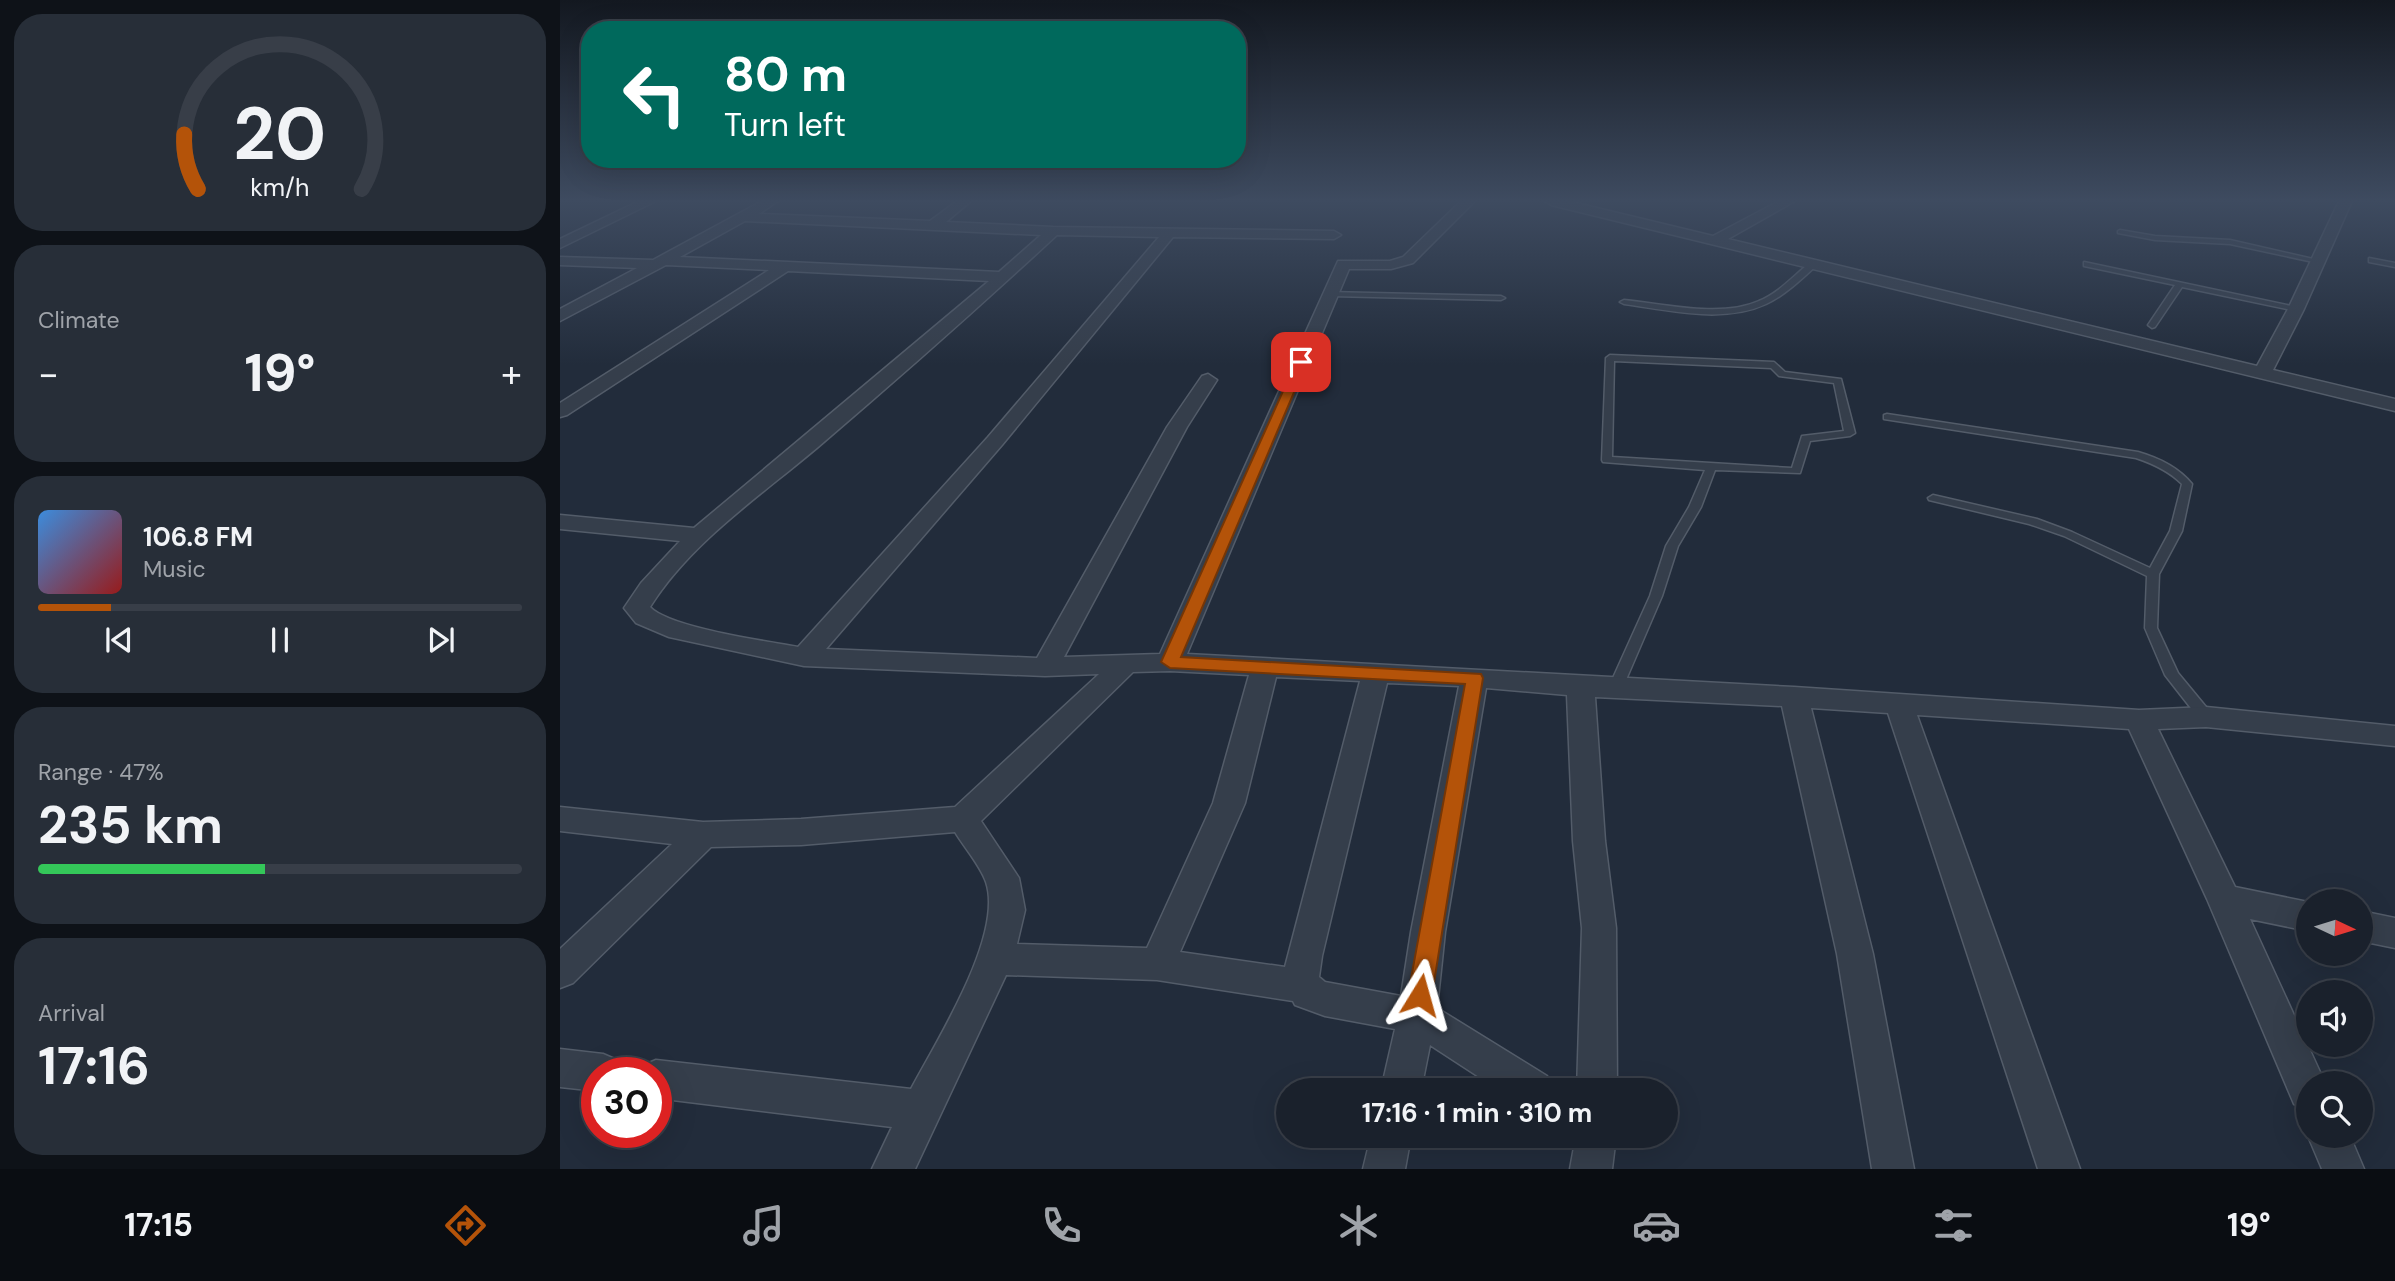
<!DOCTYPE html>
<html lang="en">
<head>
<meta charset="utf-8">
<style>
  body { margin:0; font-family:"DM Sans",sans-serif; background:#272e38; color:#f1f3f6; height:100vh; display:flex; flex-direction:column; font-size:26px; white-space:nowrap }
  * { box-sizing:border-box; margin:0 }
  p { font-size:23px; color:#9fa3a9 }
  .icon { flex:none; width:38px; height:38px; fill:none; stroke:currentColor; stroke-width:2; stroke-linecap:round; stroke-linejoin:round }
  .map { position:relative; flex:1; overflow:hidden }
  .sheet { display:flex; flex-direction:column; gap:14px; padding:14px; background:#0e1218; width:560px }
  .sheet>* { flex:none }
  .guide { position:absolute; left:21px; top:21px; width:665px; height:147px; border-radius:28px; box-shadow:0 7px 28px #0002,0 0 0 2px #383e48; background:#00695c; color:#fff; overflow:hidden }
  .needle { width:46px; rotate:94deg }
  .buttons { position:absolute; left:1736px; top:889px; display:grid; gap:14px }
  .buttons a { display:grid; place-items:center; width:77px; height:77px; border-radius:50%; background:#1a212c; box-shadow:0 7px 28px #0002,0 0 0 2px #383e48; font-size:35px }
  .speed { position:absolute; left:21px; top:1057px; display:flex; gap:14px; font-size:35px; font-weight:700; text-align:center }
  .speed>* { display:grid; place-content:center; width:91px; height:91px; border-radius:50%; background:#1a212c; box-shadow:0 7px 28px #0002,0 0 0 2px #383e48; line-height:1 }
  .speed .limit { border:10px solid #d22; background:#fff; color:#111 }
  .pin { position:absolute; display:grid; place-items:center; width:60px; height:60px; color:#fff; margin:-30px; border-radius:14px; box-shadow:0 4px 10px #0006 }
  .me { position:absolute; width:77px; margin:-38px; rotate:8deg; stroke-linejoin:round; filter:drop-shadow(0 0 5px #0008) }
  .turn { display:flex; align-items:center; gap:24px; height:147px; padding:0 28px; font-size:32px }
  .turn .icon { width:91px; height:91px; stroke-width:2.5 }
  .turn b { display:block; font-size:49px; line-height:60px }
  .big { font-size:52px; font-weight:700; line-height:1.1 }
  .sheet .card { flex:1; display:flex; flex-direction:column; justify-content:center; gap:10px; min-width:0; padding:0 24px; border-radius:28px; background:#272e38 }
  .sheet .dial { align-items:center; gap:0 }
  .dial svg { height:182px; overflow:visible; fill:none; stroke:#383e48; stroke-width:7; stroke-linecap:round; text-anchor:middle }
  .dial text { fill:#f1f3f6; stroke:none }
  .song { display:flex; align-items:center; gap:21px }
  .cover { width:84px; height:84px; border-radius:10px; background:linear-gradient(135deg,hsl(210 70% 55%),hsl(0 70% 35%)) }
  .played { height:7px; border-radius:4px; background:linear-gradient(90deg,#b45309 15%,#383e48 15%) }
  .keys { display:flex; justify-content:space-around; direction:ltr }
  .heat { display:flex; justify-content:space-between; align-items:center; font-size:38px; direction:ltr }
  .charge { height:10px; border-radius:5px; background:linear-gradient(90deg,#34c759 47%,#383e48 0) }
  .trip { position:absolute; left:716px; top:1078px; width:402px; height:70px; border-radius:35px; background:#1a212c; box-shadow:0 7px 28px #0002,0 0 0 2px #383e48; font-weight:700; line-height:70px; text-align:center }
  .tabs { display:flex; height:112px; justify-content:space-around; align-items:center; background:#0a0d12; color:#9fa3a9 }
  .tabs .icon { width:49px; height:49px }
  .tabs .on { color:#b45309 }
  .tabs b { font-size:32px; color:#f1f3f6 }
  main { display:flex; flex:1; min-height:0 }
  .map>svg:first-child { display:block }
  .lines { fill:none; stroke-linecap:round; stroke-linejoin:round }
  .lane-casing { stroke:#535c69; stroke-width:3 }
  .street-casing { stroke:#535c69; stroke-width:3 }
  .lane { fill:#353e4b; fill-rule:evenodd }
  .street { fill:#353e4b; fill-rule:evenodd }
  .route { fill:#b45309; stroke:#753606; stroke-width:2 }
</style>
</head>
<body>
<main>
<section class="sheet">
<div class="card dial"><svg viewBox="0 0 100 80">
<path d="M14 69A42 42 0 1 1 86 69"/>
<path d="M14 69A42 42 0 0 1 8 45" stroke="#b45309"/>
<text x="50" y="56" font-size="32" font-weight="700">20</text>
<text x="50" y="72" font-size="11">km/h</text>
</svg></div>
<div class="card"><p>Climate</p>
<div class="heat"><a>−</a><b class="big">19°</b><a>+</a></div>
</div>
<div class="card">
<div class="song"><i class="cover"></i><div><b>106.8 FM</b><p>Music</p></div></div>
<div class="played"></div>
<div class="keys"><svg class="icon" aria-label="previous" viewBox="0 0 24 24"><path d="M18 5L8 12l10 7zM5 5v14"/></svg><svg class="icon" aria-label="pause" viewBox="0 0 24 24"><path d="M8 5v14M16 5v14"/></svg><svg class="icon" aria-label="next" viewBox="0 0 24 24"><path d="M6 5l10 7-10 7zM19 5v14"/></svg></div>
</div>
<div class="card"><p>Range · 47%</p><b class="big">235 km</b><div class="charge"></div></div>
<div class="card"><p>Arrival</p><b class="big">17:16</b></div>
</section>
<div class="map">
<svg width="1835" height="1169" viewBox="0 0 1835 1169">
  <rect width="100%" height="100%" fill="#222c3b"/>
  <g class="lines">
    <g class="lane-casing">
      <path id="lane" d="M1560,230L1595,236L1670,240L1762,261L1758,263L1670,244L1595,240L1558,233V231Z
        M1809,258L1835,263V267L1809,262Z
        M1251,262L1258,264C1243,278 1224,296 1206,304C1163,324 1108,310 1064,304L1060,302L1064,300C1104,304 1161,318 1199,301C1219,293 1234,275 1251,262Z
        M1524,262L1736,307L1740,309L1736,311L1622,287L1595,327L1592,328L1588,325L1615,285L1524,266Z
        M768,292L941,296L945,298L941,300L771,296H768Z
        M1050,355L1214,362L1225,372L1281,379L1295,433L1290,436L1250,441L1240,473L1155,470L1141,507L1118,546L1102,596L1062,689L1060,692H1050L1048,689L1090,596L1106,546L1129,507L1145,470L1043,462L1042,460L1046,358ZM1054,361L1211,368L1219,376L1274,383L1284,431L1242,436L1232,468L1052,457Z
        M1327,414L1578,452C1599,458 1618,467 1632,484L1622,531L1599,574L1597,628L1618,673L1651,713L1653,717L1651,721H1641L1605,675L1585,628L1587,576L1504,536L1469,524L1369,500L1368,498L1373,495L1477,519L1512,532L1590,568L1610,531L1622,484C1609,471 1594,464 1576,458L1324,419V415Z"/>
    </g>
    <g class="street-casing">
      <path id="street" d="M79,201H96L0,248V239Z
        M202,201H218L199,214L370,221L397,201H411L386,222L493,227L774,231L781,235L774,239L613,237L442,445L266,649L477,658L607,427L642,376L648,374L657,380L627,427L504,657L600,654L778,261H830L843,257L901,201H915L853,263L831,269H789L627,654L1234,687L1579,710L1646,707L1835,726V746L1646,727L1598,729L1675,887L1748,902V931L1690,919L1765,1083H1748V1109L1734,1104L1647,899L1569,729L1357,715L1520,1169H1478L1328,713L1251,708L1313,954L1354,1169H1312L1277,954L1222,706L1035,697L1045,841L1056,928L1057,1090H1017L1022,928L1013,841L1007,695L926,688L885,932L877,1008L987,1076L993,1090H939L870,1045L861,1090H821L835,1029L765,1016L735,1005L733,1001L597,980L446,975L355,1169H312L332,1127L96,1098V1073H79L82,1066L96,1060L351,1089C377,1040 444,935 426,882C420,865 404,847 395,832L241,845L151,847L13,983L0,988V949L112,844L0,831V807L143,822L241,819L395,807L539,674L485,676L244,666L109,637L76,623L64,608L81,583L120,541L0,529V515L134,528L429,281L228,271L7,415L0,417V403L209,270L106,265L0,321V309L77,268L0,265V257L93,260ZM185,221L481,235L439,272L120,257ZM497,235L599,237L428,437L238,647C206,641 110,628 90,607C131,542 200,496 258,447C339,378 419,307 497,235ZM610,671L689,675L653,803L587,948L457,944L465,910L459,878L421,821L573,672ZM716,677L800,681L725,967L620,952L685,803ZM827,683L899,686L851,932L841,996L765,982L759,977L762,956Z
        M985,201H1008L1153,236L1219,201H1235L1168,239L1697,366L1728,309L1779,201H1792L1744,309L1713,370L1835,399V411L991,205Z
        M1801,911L1835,918V948L1801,941Z
        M0,1049L43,1054L57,1060L62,1073H37V1091L0,1087Z
        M811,1136H851L845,1169H803Z
        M1016,1136H1056L1052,1169H1010Z
        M1748,1136H1790L1804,1169H1762Z"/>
    </g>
    <use href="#lane" class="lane"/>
    <use href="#street" class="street"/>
  </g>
  <linearGradient id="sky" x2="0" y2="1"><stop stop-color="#131820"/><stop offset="0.55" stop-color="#3e4b60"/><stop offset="1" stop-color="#3e4b60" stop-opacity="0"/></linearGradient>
  <rect width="1835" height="365" fill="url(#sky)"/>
  <path class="route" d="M737,360L747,362L621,657L921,674L923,678L872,995L868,1002L860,1006L851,1002L848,995L905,684L610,668L601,662Z"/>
</svg>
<div class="buttons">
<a><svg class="needle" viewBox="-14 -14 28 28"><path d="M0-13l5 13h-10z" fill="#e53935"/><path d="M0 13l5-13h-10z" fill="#9fa3a9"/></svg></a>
<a><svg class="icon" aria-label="sound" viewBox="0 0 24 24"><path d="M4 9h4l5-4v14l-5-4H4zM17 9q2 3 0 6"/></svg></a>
<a><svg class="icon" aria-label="search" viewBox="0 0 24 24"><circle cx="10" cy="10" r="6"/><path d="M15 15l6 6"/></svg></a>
</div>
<div class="speed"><div class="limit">30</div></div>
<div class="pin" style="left:741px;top:362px;background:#d93025"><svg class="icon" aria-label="arrive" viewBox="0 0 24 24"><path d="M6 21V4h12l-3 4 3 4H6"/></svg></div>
<svg class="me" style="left:860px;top:995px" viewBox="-20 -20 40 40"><path d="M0-17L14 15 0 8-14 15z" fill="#b45309" stroke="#fff" stroke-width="4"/></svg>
<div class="trip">17:16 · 1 min · 310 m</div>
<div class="guide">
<div class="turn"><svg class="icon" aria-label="left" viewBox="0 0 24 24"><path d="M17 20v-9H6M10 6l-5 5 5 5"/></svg><div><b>80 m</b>Turn left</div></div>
</div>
</div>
</main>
<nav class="tabs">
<b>17:15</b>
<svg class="icon on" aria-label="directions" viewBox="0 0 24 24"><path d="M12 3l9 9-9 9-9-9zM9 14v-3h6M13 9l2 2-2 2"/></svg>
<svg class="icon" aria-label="music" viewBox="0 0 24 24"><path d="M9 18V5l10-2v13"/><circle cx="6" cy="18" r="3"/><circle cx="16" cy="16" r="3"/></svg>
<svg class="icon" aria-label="phone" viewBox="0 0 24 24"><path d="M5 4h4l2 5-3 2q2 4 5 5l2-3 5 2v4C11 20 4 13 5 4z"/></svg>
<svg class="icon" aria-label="climate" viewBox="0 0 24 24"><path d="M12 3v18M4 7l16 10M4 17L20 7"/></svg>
<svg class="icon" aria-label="car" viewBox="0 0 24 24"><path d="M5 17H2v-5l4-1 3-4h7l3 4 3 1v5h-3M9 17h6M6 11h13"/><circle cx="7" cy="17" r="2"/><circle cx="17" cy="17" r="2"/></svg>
<svg class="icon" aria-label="filters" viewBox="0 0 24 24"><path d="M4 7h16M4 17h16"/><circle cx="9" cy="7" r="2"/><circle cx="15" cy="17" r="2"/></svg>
<b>19°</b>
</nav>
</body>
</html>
